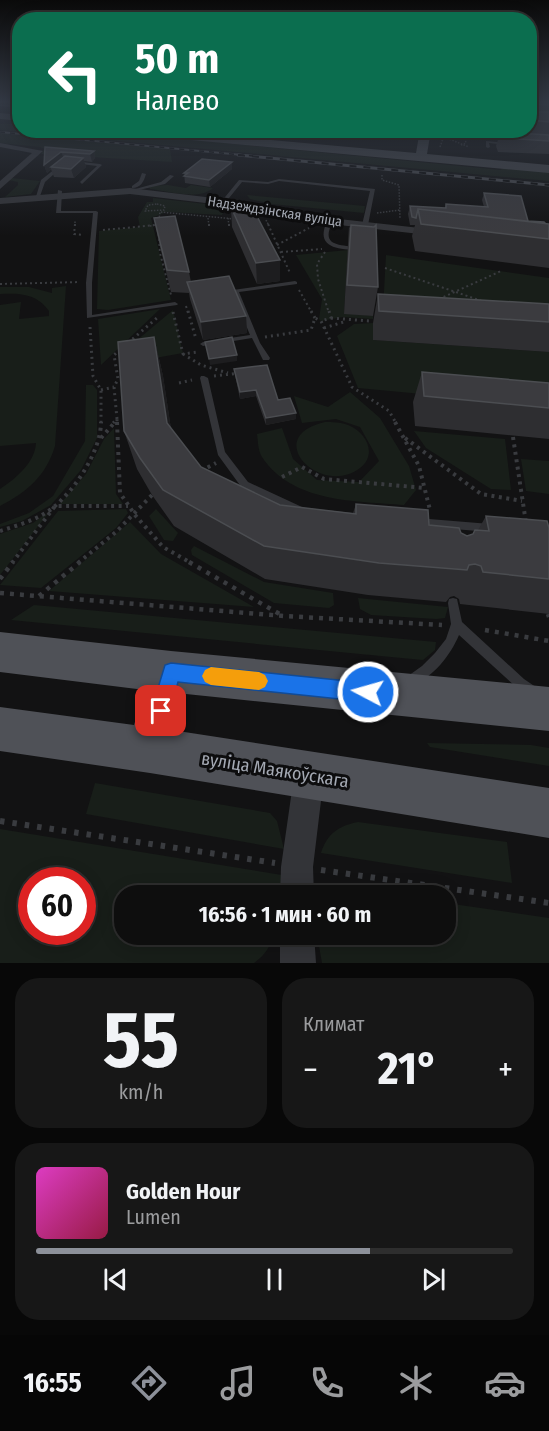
<!DOCTYPE html>
<html lang="ru">
<head>
<meta charset="utf-8">
<style>
  body { margin:0; font-family:"Fira Sans Condensed",sans-serif; background:#171717; color:#f1f3f6; height:100vh; display:flex; flex-direction:column; font-size:22px; white-space:nowrap }
  * { box-sizing:border-box; margin:0 }
  p { font-size:20px; color:#9b9c9e }
  .icon { flex:none; width:33px; height:33px; fill:none; stroke:currentColor; stroke-width:2; stroke-linecap:round; stroke-linejoin:round }
  .map { position:relative; height:963px; overflow:hidden }
  .drawer { display:flex; flex-direction:column; gap:15px; padding:15px; background:#080808; flex:1 }
  .drawer>* { flex:none }
  .top-card { position:absolute; left:12px; top:12px; width:525px; height:126px; border-radius:24px; box-shadow:0 3px 15px #0003,0 0 0 2px #2e2e2e; background:#0b6e4f; color:#fff; overflow:hidden }
  .speed { position:absolute; left:18px; top:867px; display:flex; gap:12px; font-size:30px; font-weight:700; text-align:center }
  .speed>* { display:grid; place-content:center; width:78px; height:78px; border-radius:50%; background:#0e0e0e; box-shadow:0 3px 15px #0003,0 0 0 2px #2e2e2e; line-height:1 }
  .speed .limit { border:9px solid #d22; background:#fff; color:#111 }
  .pin { position:absolute; display:grid; place-items:center; width:51px; height:51px; color:#fff; margin:-26px; border-radius:12px; box-shadow:0 3px 9px #0006 }
  .me { position:absolute; width:66px; margin:-33px; rotate:276deg; stroke-linejoin:round; filter:drop-shadow(0 0 4px #0008) }
  .turn { display:flex; align-items:center; gap:21px; height:126px; padding:0 24px; font-size:27px }
  .turn .icon { width:78px; height:78px; stroke-width:2.5 }
  .turn b { display:block; font-size:42px; line-height:51px }
  .big { font-size:45px; font-weight:700; line-height:1.1 }
  .drawer .card { flex:1; display:flex; flex-direction:column; justify-content:center; gap:9px; min-width:0; padding:0 21px; border-radius:24px; background:#171717 }
  .drawer .dial { align-items:center; gap:0 }
  .dial b { font-size:78px; line-height:1 }
  .song { display:flex; align-items:center; gap:18px }
  .cover { width:72px; height:72px; border-radius:9px; background:linear-gradient(135deg,hsl(310 70% 55%),hsl(340 70% 35%)) }
  .played { height:6px; border-radius:3px; background:linear-gradient(90deg,#8c9099 70%,#2e2e2e 70%) }
  .keys { display:flex; justify-content:space-around; direction:ltr }
  .heat { display:flex; justify-content:space-between; align-items:center; font-size:33px; direction:ltr }
  .drawer .tiles { flex:1; display:grid; gap:15px; grid-template-columns:1fr 1fr }
  .card:last-child { grid-column:span 2 }
  .trip { position:absolute; left:114px; top:885px; width:342px; height:60px; border-radius:24px; background:#0e0e0e; box-shadow:0 3px 15px #0003,0 0 0 2px #2e2e2e; font-weight:700; line-height:60px; text-align:center }
  .menu { display:flex; height:96px; justify-content:space-around; align-items:center; background:#060606; color:#9b9c9e }
  .menu .icon { width:42px; height:42px }
  .menu .selected { color:#8c9099 }
  .menu b { font-size:27px; color:#f1f3f6 }
  .map>svg:first-child { display:block }
  .green { fill:#181e19; fill-rule:evenodd }
  .lines { fill:none; stroke-linecap:round; stroke-linejoin:round }
  .path-far5 { stroke:#393b3f; stroke-width:1.5; stroke-dasharray:1.5 1.5; stroke-linecap:butt }
  .path-far4 { stroke:#393b3f; stroke-width:2; stroke-dasharray:2 3; stroke-linecap:butt }
  .path-far3 { stroke:#393b3f; stroke-width:3; stroke-dasharray:2 4; stroke-linecap:butt }
  .path-far2 { stroke:#393b3f; stroke-width:4; stroke-dasharray:3 4.5; stroke-linecap:butt }
  .path-far1 { stroke:#393b3f; stroke-width:4.5; stroke-dasharray:4 6; stroke-linecap:butt }
  .path { stroke:#393b3f; stroke-width:6; stroke-dasharray:4.5 8; stroke-linecap:butt }
  .service { fill:#333438; fill-rule:evenodd }
  .minor { fill:#333438; fill-rule:evenodd }
  .secondary { fill:#414348; fill-rule:evenodd }
  .primary { fill:#4f5157; fill-rule:evenodd }
  .rail-far1-casing { stroke:#46484d; stroke-width:2 }
  .rail-casing { stroke:#46484d; stroke-width:3 }
  .rail-far1 { stroke:#0d0d0e; stroke-width:1.5; stroke-dasharray:5; stroke-linecap:butt }
  .rail { stroke:#0d0d0e; stroke-width:2; stroke-dasharray:7; stroke-linecap:butt }
  .wall { fill:#2e2e31 }
  .shaded-wall { fill:#1d1d1f }
  .building { fill:#3b3b3f; stroke:#4b4d51; stroke-width:1.5 }
  .route { fill:#1a73e8; stroke:#114b97; stroke-width:1.5 }
  .slow { fill:#f59e0b }
  .labels { text-anchor:middle; stroke-width:6; stroke-linejoin:round; paint-order:stroke }
  .far-street-label { font-size:14px; fill:#a4a9b3; stroke:#0d0d0e }
  .near-street-label { font-size:18px; fill:#a4a9b3; stroke:#0d0d0e }
</style>
</head>
<body>
<div class="map">
<svg width="549" height="963" viewBox="0 0 549 963">
  <rect width="100%" height="100%" fill="#121213"/>
  <path class="green" d="M0,124H19L20,130L101,131L501,170L502,168L549,171V181L0,130Z
    M0,133L170,149L172,162L41,154L45,149L40,147L0,143Z
    M12,178L40,181L31,194L5,197L18,185V182L8,180Z
    M168,185L186,188L191,185L213,188C199,201 168,191 150,189V186Z
    M247,195L365,206L364,213L271,204L250,199Z
    M153,198L250,209L226,208L222,215L167,212L151,218L171,300L108,310L97,309L99,231L140,227L138,217L147,202H153Z
    M348,250L344,313L373,316V319L343,317L321,321L319,319L322,299L296,255Z
    M386,255L549,278V327L383,309Z
    M66,286L55,446C46,476 27,492 0,506V489C15,479 35,463 36,443L0,446V305L21,302L19,319L49,316V311C37,294 21,293 0,294V287H29L52,293V288Z
    M160,309L101,365L98,319Z
    M173,310L183,353L122,364L118,356Z
    M373,323L374,340L549,352V406L358,388L337,336L354,324Z
    M86,385H93L97,390V438L81,470L51,505L22,521L0,527V524L29,513L53,496L85,441Z
    M350,392L380,418L409,466L416,490L404,505C356,501 292,503 262,457C258,451 258,441 257,434L282,428L293,459L317,480L359,482L379,461L360,427L336,419L302,423L294,396L328,407Z
    M325,422C332,422 340,422 348,425C366,432 378,454 360,468C321,498 260,437 325,422Z
    M114,428L116,494L123,504H60L86,474L104,439Z
    M414,431L505,439L511,490L491,489L426,448Z
    M521,459L549,461V494L526,491Z
    M126,509L128,513L116,528L41,588L0,585L58,511Z
    M156,509L178,533L173,541L164,540L149,516Z
    M45,514L47,515L0,575V534L33,523Z
    M130,522L161,554L254,607L49,591Z
    M194,546L264,582L333,593L334,605L329,608L274,603L192,555L191,550Z
    M358,598L448,607L445,618L436,619L371,615L360,609Z
    M34,605L436,642L435,650L423,660L412,659L11,620Z
    M427,743L531,745L549,748V766L430,747Z
    M95,783L270,813L277,821L284,849L86,814Z
    M358,822L507,842L512,883L321,853C327,834 338,826 358,822Z
    M0,829L282,875L280,895L124,896V934L274,935C270,947 265,955 254,963H0ZM32,880H82V932H32Z
    M315,884L395,895L313,896Z
    M446,903L549,918V963H322L317,935L446,934Z"/>
  <g class="lines">
    <path class="path-far5" d="M456,130L473,135
      M444,137L469,147
      M371,138L393,134
      M447,138L469,130
      M461,145L466,143L464,134
      M440,147L446,130
      M382,175V180L399,185L400,219
      M157,204L165,206L164,210L145,211L148,205Z
      M377,213L400,210
      M208,218L209,226
      M228,218L229,226
      M266,220L269,226
      M75,226V220
      M150,226L156,225
      M158,226L160,212L235,219"/>
    <path class="path-far4" d="M75,224L74,234L82,235
      M158,224L160,253L171,295
      M209,224V229
      M229,224V228
      M268,224L290,273
      M103,230L156,225
      M277,245L309,228
      M281,252L322,249
      M325,252L317,264L318,279L329,313
      M385,268L485,302
      M0,284L80,282
      M299,290L312,313
      M439,299L501,271
      M186,306L188,313"/>
    <path class="path-far3" d="M188,311L196,339
      M311,311L315,318
      M329,311L331,318L321,321L352,387L389,411L396,423
      M173,312L183,354L198,352
      M331,318L369,321
      M90,327L93,376L101,390V423
      M324,328L347,321
      M265,337L311,330L315,318L321,321
      M128,343L158,317
      M183,354L201,365L228,373
      M214,376L240,373
      M179,383L192,380
      M101,390L114,387
      M117,419L114,387L118,379L114,355L122,348
      M113,423L117,419V423"/>
    <path class="path-far2" d="M117,422L120,493L135,515L163,547L191,563
      M395,422L419,466L430,510
      M513,437L526,523
      M101,438L115,422
      M405,438L481,494L522,501
      M201,471L216,463
      M282,477L302,467L324,479L425,488
      M0,531C19,525 40,519 55,506C77,487 101,450 101,422
      M12,563L55,506H128
      M78,563L116,532L152,495"/>
    <path class="path-far1" d="M189,562L283,616
      M0,579L13,562
      M0,593L284,616L442,625
      M39,596L80,562
      M548,614L549,617
      M485,630L549,641"/>
    <path class="path" d="M0,821L275,863
      M321,870L549,903"/>
    <path class="service" d="M0,104L20,106V108L0,106Z
      M398,130H407L427,135L425,136Z
      M486,141L507,143L509,144L507,145L489,143L490,147L488,148L486,147Z
      M72,161L100,164L102,165L82,184L80,182L97,166L73,163Z
      M60,165L63,166L45,182L39,199L35,200L41,180Z
      M142,173L146,174C144,181 141,188 132,188V186L139,181Z
      M170,175L174,176L165,184L130,192L128,191L161,182Z
      M279,179L375,189L368,225L365,227L362,225L370,191L279,181L268,184L242,182L225,203L221,202L239,180L268,182Z
      M58,190L62,191L61,211H96L98,212L92,283V315L175,302L178,304L177,305L87,318L86,283L93,213H56Z
      M330,219L333,221C319,248 341,244 361,248V250C339,250 313,248 328,220Z
      M295,281L297,282V284L239,292L260,343L270,358L269,360H263L252,338L203,346L200,344L203,342L250,335L232,291L233,290Z
      M201,376H204L208,378L225,452L248,482L302,507L304,510L302,513L299,514L296,513L242,488L218,455L200,378Z
      M417,518L490,524L493,525L495,528L493,531L490,532L417,526L414,525L412,522L414,519Z
      M453,598L457,599L462,622L524,679L549,696V709L516,687L459,635C450,656 434,676 412,686L408,684L406,680L408,676L422,666L435,653L446,639L451,624L448,603L449,599Z"/>
    <path class="minor" d="M0,143L43,151L0,189V181L32,153L0,147Z
      M130,188L239,201L330,218L438,230L444,233L438,236L330,224L239,207L130,194L0,204V198Z
      M309,761L319,766L324,776L313,867L314,896H280L281,867L294,776L299,766Z
      M280,934H314L316,963H280Z"/>
    <path class="secondary" d="M0,113L20,115V121L0,119Z
      M110,130H157L416,153L420,130H431L427,154L549,165V173L115,133Z"/>
    <path class="primary" d="M0,632L171,651L549,687V731L186,694L178,731L549,788V838L150,773L0,751V707L134,725L145,690L0,672Z"/>
    <g class="rail-far1-casing">
      <path id="rail-far1" d="M0,132L253,156"/>
    </g>
    <g class="rail-casing">
      <path id="rail" d="M238,155L549,185"/>
    </g>
    <use href="#rail-far1" class="rail-far1"/>
    <use href="#rail" class="rail"/>
  </g>
  <path class="wall" d="M0,101H20V104L0,103Z
    M530,101H549V154L498,152L496,146L498,140L494,139L491,133L492,130H530Z
    M269,130H374L372,135H369L368,138Z
    M45,147L94,151L95,158L92,162L84,161L86,167L74,178L54,177L51,169L47,173L44,165Z
    M232,169L210,187L185,183L184,173Z
    M484,193L528,221L549,239V268L415,251L412,236L415,225H410L408,214L410,206L445,208L446,204L484,207L482,200Z
    M231,207L280,260V281L257,284L232,227Z
    M154,218L189,272L191,282L246,316L247,333L203,340L190,299L189,293L171,292L158,238Z
    M349,226L378,287L373,316L344,314Z
    M378,294L549,304V352L373,340V323Z
    M154,337L163,376L171,429L201,467L280,505L353,513L356,504L429,525L461,533L467,536L473,534L478,530L486,516L549,528V614L460,604L459,599L454,596L450,597L446,602L368,595L265,579L174,526L152,495L137,469L124,431Z
    M234,369L278,400L296,419L266,425L256,396L240,399L235,375Z
    M422,372L549,383V439L415,426L413,402Z"/>
  <path class="shaded-wall" d="M94,151L95,158L92,162L90,154Z
    M61,152L64,159L51,167V169L47,173L44,165Z
    M83,158L86,167L74,178L71,169Z
    M232,162V169L210,187L209,180Z
    M280,260V281L257,284L256,263Z
    M246,316L247,333L203,340L201,322Z
    M154,337L163,376L176,462L167,423Z
    M237,355V361L210,365L209,359Z
    M256,390V396L240,399V392Z
    M296,413V419L266,425V418Z"/>
  <path class="building" d="M530,101H549V105L537,104L535,106L537,112H549V122L530,120Z
    M500,132L549,135V141L503,138Z
    M45,147L94,151L90,154L61,152L44,165Z
    M65,156L83,158L71,169L51,167Z
    M202,159L232,162L209,180L184,176L188,173H184Z
    M484,193L521,196L528,221L544,222L545,223L418,209L416,218L412,217L410,206L446,208V204L488,207Z
    M251,205L280,260L256,263L231,207Z
    M418,209L549,224V239L421,224Z
    M175,216L189,272L167,270L154,218Z
    M351,225L374,227L376,225L378,287L347,285Z
    M229,276L246,316L201,322L187,282Z
    M378,294L549,304V322L379,311Z
    M154,337L167,423L201,467L280,505L356,514V504L428,510L429,525L459,528L461,533L467,536L473,534L475,530L489,531L486,516L547,521L549,528V579L483,572L481,566L475,564L469,565L467,570L379,563L264,546L163,490L140,458L124,431L118,342Z
    M232,337L237,355L209,359L205,342Z
    M267,365L278,400L290,398L296,413L266,418L256,390L240,392L234,369Z
    M422,372L549,383V408L424,396Z"/>
  <linearGradient id="sky" x2="0" y2="1"><stop stop-color="#0a0a0a"/><stop offset="0.43" stop-color="#333944"/><stop offset="1" stop-color="#333944" stop-opacity="0"/></linearGradient>
  <rect width="549" height="236" fill="url(#sky)"/>
  <path class="route" d="M171,663L368,683L374,686L377,692L374,699L368,702L178,682L168,718L161,720L154,718L151,711L165,665Z"/>
  <path class="slow" d="M211,667L259,672L265,675L268,681L265,687L259,690L211,685L205,682L202,676L205,670Z"/>
  <g class="labels">
    <g class="far-street-label">
      <text transform="translate(275 211) rotate(9)" y="5">Надзеждзінская вуліца</text>
    </g>
    <g class="near-street-label">
      <text transform="translate(275 770) rotate(9)" y="6">вуліца Маякоўскага</text>
    </g>
  </g>
</svg>
<div class="speed"><div class="limit">60</div></div>
<div class="pin" style="left:161px;top:711px;background:#d93025"><svg class="icon" aria-label="arrive" viewBox="0 0 24 24"><path d="M6 21V4h12l-3 4 3 4H6"/></svg></div>
<svg class="me" style="left:368px;top:692px" viewBox="-20 -20 40 40"><circle r="17" fill="#1a73e8" stroke="#fff" stroke-width="3"/><path d="M0-11L8 9 0 5-8 9z" fill="#fff"/></svg>
<div class="trip">16:56 · 1 мин · 60 m</div>
<div class="top-card">
<div class="turn"><svg class="icon" aria-label="left" viewBox="0 0 24 24"><path d="M17 20v-9H6M10 6l-5 5 5 5"/></svg><div><b>50 m</b>Налево</div></div>
</div>
</div>
<section class="drawer">
<div class="tiles">
<div class="card dial"><b>55</b><p>km/h</p></div>
<div class="card"><p>Климат</p>
<div class="heat"><a>−</a><b class="big">21°</b><a>+</a></div>
</div>
<div class="card">
<div class="song"><i class="cover"></i><div><b>Golden Hour</b><p>Lumen</p></div></div>
<div class="played"></div>
<div class="keys"><svg class="icon" aria-label="previous" viewBox="0 0 24 24"><path d="M18 5L8 12l10 7zM5 5v14"/></svg><svg class="icon" aria-label="pause" viewBox="0 0 24 24"><path d="M8 5v14M16 5v14"/></svg><svg class="icon" aria-label="next" viewBox="0 0 24 24"><path d="M6 5l10 7-10 7zM19 5v14"/></svg></div>
</div>
</div>
</section>
<nav class="menu">
<b>16:55</b>
<svg class="icon selected" aria-label="directions" viewBox="0 0 24 24"><path d="M12 3l9 9-9 9-9-9zM9 14v-3h6M13 9l2 2-2 2"/></svg>
<svg class="icon" aria-label="music" viewBox="0 0 24 24"><path d="M9 18V5l10-2v13"/><circle cx="6" cy="18" r="3"/><circle cx="16" cy="16" r="3"/></svg>
<svg class="icon" aria-label="phone" viewBox="0 0 24 24"><path d="M5 4h4l2 5-3 2q2 4 5 5l2-3 5 2v4C11 20 4 13 5 4z"/></svg>
<svg class="icon" aria-label="climate" viewBox="0 0 24 24"><path d="M12 3v18M4 7l16 10M4 17L20 7"/></svg>
<svg class="icon" aria-label="car" viewBox="0 0 24 24"><path d="M5 17H2v-5l4-1 3-4h7l3 4 3 1v5h-3M9 17h6M6 11h13"/><circle cx="7" cy="17" r="2"/><circle cx="17" cy="17" r="2"/></svg>
</nav>
</body>
</html>
